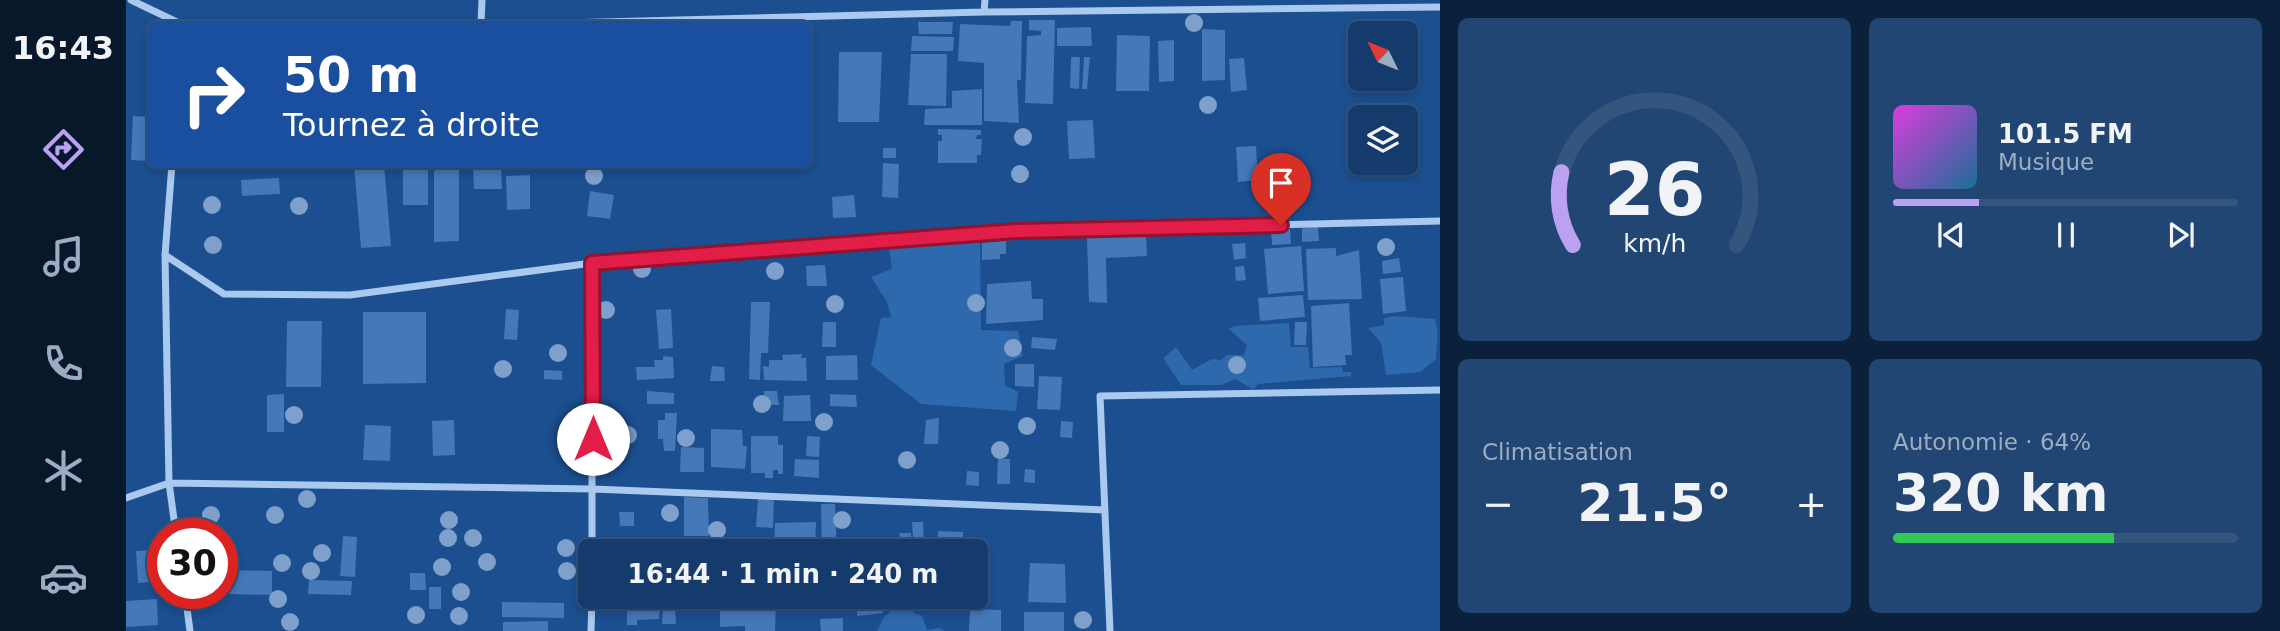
<!DOCTYPE html>
<html lang="fr">
<head>
<meta charset="utf-8">
<style>
  body { margin:0; font-family:"DejaVu Sans",sans-serif; background:#214673; color:#f1f3f6; height:100vh; display:flex; flex-direction:column; font-size:26px; white-space:nowrap }
  * { box-sizing:border-box; margin:0 }
  p { font-size:23px; color:#9dadc1 }
  .icon { flex:none; width:38px; height:38px; fill:none; stroke:currentColor; stroke-width:2; stroke-linecap:round; stroke-linejoin:round }
  .map { position:relative; flex:1; overflow:hidden }
  .drawer { display:flex; flex-direction:column; gap:18px; padding:18px; background:#0b203b; width:840px }
  .drawer>* { flex:none }
  .top-card { position:absolute; left:21px; top:21px; width:665px; height:147px; border-radius:10px; box-shadow:0 4px 10px #0003,0 0 0 2px #33557e; background:#1a4fa0; color:#fff; overflow:hidden }
  .needle { width:46px; rotate:313deg }
  .buttons { position:absolute; left:1222px; top:21px; display:grid; gap:14px }
  .buttons a { display:grid; place-items:center; width:70px; height:70px; border-radius:10px; background:#143b6b; box-shadow:0 4px 10px #0003,0 0 0 2px #33557e; font-size:35px }
  .speed { position:absolute; left:21px; top:518px; display:flex; gap:14px; font-size:35px; font-weight:700; text-align:center }
  .speed>* { display:grid; place-content:center; width:91px; height:91px; border-radius:50%; background:#143b6b; box-shadow:0 4px 10px #0003,0 0 0 2px #33557e; line-height:1 }
  .speed .limit { border:10px solid #d22; background:#fff; color:#111 }
  .pin { position:absolute; display:grid; place-items:center; width:60px; height:60px; color:#fff; margin:-72px -30px; border-radius:50% 50% 50% 0; rotate:-45deg; box-shadow:0 0 7px #0007 }
  .pin .icon { rotate:45deg }
  .me { position:absolute; width:77px; margin:-38px; rotate:0deg; stroke-linejoin:round; filter:drop-shadow(0 0 5px #0008) }
  .turn { display:flex; align-items:center; gap:24px; height:147px; padding:0 21px; font-size:32px }
  .turn .icon { width:91px; height:91px; stroke-width:2.5 }
  .turn b { display:block; font-size:49px; line-height:60px }
  .big { font-size:52px; font-weight:800; line-height:1.1 }
  .drawer .widget { flex:1; display:flex; flex-direction:column; justify-content:center; gap:10px; min-width:0; padding:0 24px; border-radius:10px; background:#214673 }
  .drawer .dial { align-items:center; gap:0 }
  .dial svg { height:182px; overflow:visible; fill:none; stroke:#33557e; stroke-width:7; stroke-linecap:round; text-anchor:middle }
  .dial text { fill:#f1f3f6; stroke:none }
  .song { display:flex; align-items:center; gap:21px }
  .cover { width:84px; height:84px; border-radius:10px; background:linear-gradient(135deg,hsl(300 70% 55%),hsl(200 70% 35%)) }
  .played { height:7px; border-radius:4px; background:linear-gradient(90deg,#bca0f2 25%,#33557e 25%) }
  .keys { display:flex; justify-content:space-around; direction:ltr }
  .heat { display:flex; justify-content:space-between; align-items:center; font-size:38px; direction:ltr }
  .charge { height:10px; border-radius:5px; background:linear-gradient(90deg,#34c759 64%,#33557e 0) }
  .drawer .tiles { flex:1; display:grid; gap:18px; grid-template-columns:repeat(2,1fr) }
  .trip { position:absolute; left:452px; top:539px; width:410px; height:70px; border-radius:10px; background:#143b6b; box-shadow:0 4px 10px #0003,0 0 0 2px #33557e; font-weight:800; line-height:70px; text-align:center }
  main { display:flex; flex:1; min-height:0 }
  .dock { display:flex; flex-direction:column; width:126px; justify-content:space-around; align-items:center; background:#08182b; color:#9dadc1 }
  .dock .icon { width:49px; height:49px }
  .dock .selected { color:#bca0f2 }
  .dock b { font-size:32px; color:#f1f3f6 }
  .map>svg:first-child { display:block }
  .green { fill:#2e69ad }
  .building { fill:#4478b7 }
  .lines { fill:none; stroke-linecap:round; stroke-linejoin:round }
  .street { stroke:#a9c9ee; stroke-width:7 }
  .tree { fill:#7ea0ca }
  .route-casing { stroke:#92132f; stroke-width:18 }
  .route { stroke:#e11d48; stroke-width:12 }
</style>
</head>
<body>
<main>
<nav class="dock">
<b>16:43</b>
<svg class="icon selected" aria-label="directions" viewBox="0 0 24 24"><path d="M12 3l9 9-9 9-9-9zM9 14v-3h6M13 9l2 2-2 2"/></svg>
<svg class="icon" aria-label="music" viewBox="0 0 24 24"><path d="M9 18V5l10-2v13"/><circle cx="6" cy="18" r="3"/><circle cx="16" cy="16" r="3"/></svg>
<svg class="icon" aria-label="phone" viewBox="0 0 24 24"><path d="M5 4h4l2 5-3 2q2 4 5 5l2-3 5 2v4C11 20 4 13 5 4z"/></svg>
<svg class="icon" aria-label="climate" viewBox="0 0 24 24"><path d="M12 3v18M4 7l16 10M4 17L20 7"/></svg>
<svg class="icon" aria-label="car" viewBox="0 0 24 24"><path d="M5 17H2v-5l4-1 3-4h7l3 4 3 1v5h-3M9 17h6M6 11h13"/><circle cx="7" cy="17" r="2"/><circle cx="17" cy="17" r="2"/></svg>
</nav>
<div class="map">
<svg width="1314" height="631" viewBox="0 0 1314 631">
  <rect width="100%" height="100%" fill="#1b4f8f"/>
  <path class="green" d="M854,228L855,330L892,331L897,356L878,364L879,385L892,392L890,411L795,404L745,365L755,318L765,317L761,302L745,277L766,269L761,232Z
    M1271,316L1309,319C1314,337 1310,342 1310,359L1295,372L1260,375L1255,343L1242,328L1258,325V318Z
    M1163,323L1165,347H1182L1184,368L1216,367L1217,372H1225V376L1132,384L1127,389L1109,379L1095,385H1055L1037,358L1050,347L1066,370L1086,359L1095,360L1101,355H1118L1121,345L1103,329L1108,326Z
    M768,602H786L788,613L796,616L801,630L814,628L819,631H751L758,617L768,608Z"/>
  <path class="building" d="M903,20H929L927,104L899,103L901,36L915,35V31L903,30Z
    M885,21H896L895,80H891L893,123L858,121V63L832,61L834,24L884,26Z
    M792,22H827L826,34H793Z
    M965,27L966,46H931V28Z
    M1076,29L1099,30V80L1076,81Z
    M991,35L1024,36L1023,91H990Z
    M786,36L828,37L827,51H785Z
    M1048,40V81L1033,82L1032,41Z
    M713,52H756L753,122H712Z
    M785,54H821L820,106L782,105Z
    M945,57H954L953,89L944,88Z
    M958,57H964L961,89H956Z
    M1118,58L1121,90L1105,92L1103,59Z
    M856,89V125H798L799,109L826,108V91Z
    M7,116L24,117V161L5,160Z
    M967,120L969,158L943,159L941,121Z
    M812,129L855,130V135H851L850,139H856L855,155H851V163H812V141H816V135H812Z
    M1130,146L1132,180L1112,182L1110,147Z
    M757,148H770V158H757Z
    M757,163L773,164L772,198L756,197Z
    M228,164H258L265,246L235,248Z
    M277,164H302V205H277Z
    M308,164H333V241L308,242Z
    M347,164H375L376,189H348Z
    M404,175V209L381,210L380,176Z
    M153,178L154,194L116,196L115,180Z
    M464,191L488,195L484,219L461,216Z
    M728,195L730,217L707,218L706,197Z
    M1192,227L1193,241L1176,242V228Z
    M1164,229L1165,244L1146,245L1145,230Z
    M1020,235L1021,256L980,258L981,303L963,302L961,238Z
    M880,241V254H874V259L856,260V243Z
    M1119,243L1120,258L1108,260L1106,244Z
    M1175,246L1178,291L1142,294L1138,249Z
    M1210,248V256L1233,250L1236,299L1182,300L1180,249Z
    M1273,258L1275,272L1257,274L1256,261Z
    M699,265L701,286H681L680,266Z
    M1118,266L1120,280L1110,281L1109,267Z
    M1277,277L1280,311L1257,314L1254,279Z
    M905,281L906,299H917V320L860,324L861,284Z
    M1177,295L1179,317L1134,321L1132,298Z
    M625,302H644L642,353H635L634,380L623,379Z
    M1223,303L1226,355H1219L1220,365L1187,367L1185,306Z
    M380,309L393,310L391,340L378,339Z
    M545,309L547,348L533,349L530,310Z
    M237,312H300V383L237,384Z
    M161,321H196L195,387H160Z
    M697,322H710V347H696Z
    M1169,322H1181L1180,345H1168Z
    M906,337L931,339L929,350L905,348Z
    M676,354L675,358H680L681,381L638,380L637,366L643,367V360H657L656,355Z
    M731,355L732,380H700V356Z
    M537,356L547,357L548,378L511,380L510,367H529L528,360H537Z
    M889,364H908V387L889,386Z
    M586,366L598,367L599,381H584Z
    M418,370L436,371V380L418,379Z
    M913,376L936,377L934,410L911,409Z
    M521,391L548,393V404H521Z
    M638,391H651L653,405H639Z
    M158,394V432H141V395Z
    M704,394L730,395L731,407L704,406Z
    M684,395L685,421H657L658,396Z
    M539,413H551L549,451H538L537,439H532V420H539Z
    M813,418L812,444H798L800,420Z
    M328,420L329,455L307,456L306,421Z
    M935,421L947,422L946,438L934,437Z
    M239,425L265,426L264,461L237,460Z
    M585,429L616,430L617,446H621L619,469L585,467Z
    M625,436H652V445H657V474H652V470H647V478H639V473H625Z
    M681,436L694,437L693,457L680,456Z
    M555,447L578,448V472H554Z
    M669,459L693,460V478L668,476Z
    M872,459H884V484H871Z
    M899,469L909,470V483L898,482Z
    M841,471L853,472V486L840,485Z
    M558,497L582,498L583,536H558Z
    M632,499H648L647,528L630,527Z
    M695,504H709L711,551H696Z
    M493,512H508V526H494Z
    M690,522L689,551H648L649,523Z
    M786,522H797L798,551H788Z
    M812,531L837,532V551H812Z
    M773,533H785L786,548L775,549Z
    M217,536L231,537L229,577L214,576Z
    M627,541H646V551H627Z
    M37,549V581L12,583L10,551Z
    M904,563L939,564L940,603L902,602Z
    M102,570L146,571V595L102,594Z
    M284,573H299L300,590H284Z
    M855,579V599H843V597H849V580Z
    M183,580L226,581L225,595L182,594Z
    M303,587H315V609H303Z
    M757,598V613L731,616V600Z
    M31,599L32,625L0,627V601Z
    M376,602L438,603V618L376,617Z
    M650,604L649,631H619V626L594,627V607Z
    M534,606L533,619L511,620V625H501V608Z
    M537,609H549L550,624H536Z
    M844,609L875,610V631H843Z
    M898,612H938V631H898Z
    M717,618V631H695L694,619Z
    M422,621V631H377V622Z"/>
  <g class="lines">
    <path class="street" d="M5,0L55,24
      M858,12L859,0
      M94,24H220
      M355,24L356,0
      M401,24L858,12L1314,7
      M46,164L39,255L43,483L50,534
      M39,255L98,294L224,295L466,263L890,231L1314,221
      M0,498L43,483L467,489L979,510
      M466,551V263
      M59,593L64,631
      M465,631L466,597
      M984,631L974,396L1314,390"/>
  </g>
  <g class="tree">
    <circle cx="1068" cy="23" r="9"/>
    <circle cx="1082" cy="105" r="9"/>
    <circle cx="897" cy="137" r="9"/>
    <circle cx="894" cy="174" r="9"/>
    <circle cx="468" cy="176" r="9"/>
    <circle cx="86" cy="205" r="9"/>
    <circle cx="173" cy="206" r="9"/>
    <circle cx="87" cy="245" r="9"/>
    <circle cx="1260" cy="247" r="9"/>
    <circle cx="516" cy="269" r="9"/>
    <circle cx="649" cy="271" r="9"/>
    <circle cx="850" cy="303" r="9"/>
    <circle cx="709" cy="304" r="9"/>
    <circle cx="480" cy="310" r="9"/>
    <circle cx="887" cy="348" r="9"/>
    <circle cx="432" cy="353" r="9"/>
    <circle cx="1111" cy="365" r="9"/>
    <circle cx="377" cy="369" r="9"/>
    <circle cx="636" cy="404" r="9"/>
    <circle cx="168" cy="415" r="9"/>
    <circle cx="698" cy="422" r="9"/>
    <circle cx="901" cy="426" r="9"/>
    <circle cx="502" cy="435" r="9"/>
    <circle cx="560" cy="438" r="9"/>
    <circle cx="874" cy="450" r="9"/>
    <circle cx="781" cy="460" r="9"/>
    <circle cx="181" cy="499" r="9"/>
    <circle cx="544" cy="513" r="9"/>
    <circle cx="85" cy="515" r="9"/>
    <circle cx="149" cy="515" r="9"/>
    <circle cx="323" cy="520" r="9"/>
    <circle cx="716" cy="520" r="9"/>
    <circle cx="591" cy="530" r="9"/>
    <circle cx="322" cy="538" r="9"/>
    <circle cx="347" cy="538" r="9"/>
    <circle cx="440" cy="548" r="9"/>
    <circle cx="196" cy="553" r="9"/>
    <circle cx="361" cy="562" r="9"/>
    <circle cx="156" cy="563" r="9"/>
    <circle cx="316" cy="567" r="9"/>
    <circle cx="185" cy="571" r="9"/>
    <circle cx="441" cy="571" r="9"/>
    <circle cx="335" cy="592" r="9"/>
    <circle cx="152" cy="599" r="9"/>
    <circle cx="290" cy="615" r="9"/>
    <circle cx="333" cy="616" r="9"/>
    <circle cx="957" cy="620" r="9"/>
    <circle cx="164" cy="622" r="9"/>
  </g>
  <g class="lines">
    <g class="route-casing">
      <path id="route" d="M467,439L466,263L890,231L1155,225"/>
    </g>
    <use href="#route" class="route"/>
  </g>
</svg>
<div class="buttons">
<a><svg class="needle" viewBox="-14 -14 28 28"><path d="M0-13l5 13h-10z" fill="#e53935"/><path d="M0 13l5-13h-10z" fill="#9dadc1"/></svg></a>
<a><svg class="icon" aria-label="layers" viewBox="0 0 24 24"><path d="M12 4l9 5-9 5-9-5zM3 14l9 5 9-5"/></svg></a>
</div>
<div class="speed"><div class="limit">30</div></div>
<div class="pin" style="left:1155px;top:225px;background:#d93025"><svg class="icon" aria-label="arrive" viewBox="0 0 24 24"><path d="M6 21V4h12l-3 4 3 4H6"/></svg></div>
<svg class="me" style="left:467px;top:439px" viewBox="-20 -20 40 40"><circle r="19" fill="#fff"/><path d="M0-13L10 11 0 6-10 11z" fill="#e11d48"/></svg>
<div class="trip">16:44 · 1 min · 240 m</div>
<div class="top-card">
<div class="turn"><svg class="icon" aria-label="right" viewBox="0 0 24 24"><path d="M7 20v-9h11M14 6l5 5-5 5"/></svg><div><b>50 m</b>Tournez à droite</div></div>
</div>
</div>
<section class="drawer">
<div class="tiles">
<div class="widget dial"><svg viewBox="0 0 100 80">
<path d="M14 69A42 42 0 1 1 86 69"/>
<path d="M14 69A42 42 0 0 1 9 37" stroke="#bca0f2"/>
<text x="50" y="56" font-size="32" font-weight="700">26</text>
<text x="50" y="72" font-size="11">km/h</text>
</svg></div>
<div class="widget">
<div class="song"><i class="cover"></i><div><b>101.5 FM</b><p>Musique</p></div></div>
<div class="played"></div>
<div class="keys"><svg class="icon" aria-label="previous" viewBox="0 0 24 24"><path d="M18 5L8 12l10 7zM5 5v14"/></svg><svg class="icon" aria-label="pause" viewBox="0 0 24 24"><path d="M8 5v14M16 5v14"/></svg><svg class="icon" aria-label="next" viewBox="0 0 24 24"><path d="M6 5l10 7-10 7zM19 5v14"/></svg></div>
</div>
<div class="widget"><p>Climatisation</p>
<div class="heat"><a>−</a><b class="big">21.5°</b><a>+</a></div>
</div>
<div class="widget"><p>Autonomie · 64%</p><b class="big">320 km</b><div class="charge"></div></div>
</div>
</section>
</main>
</body>
</html>
